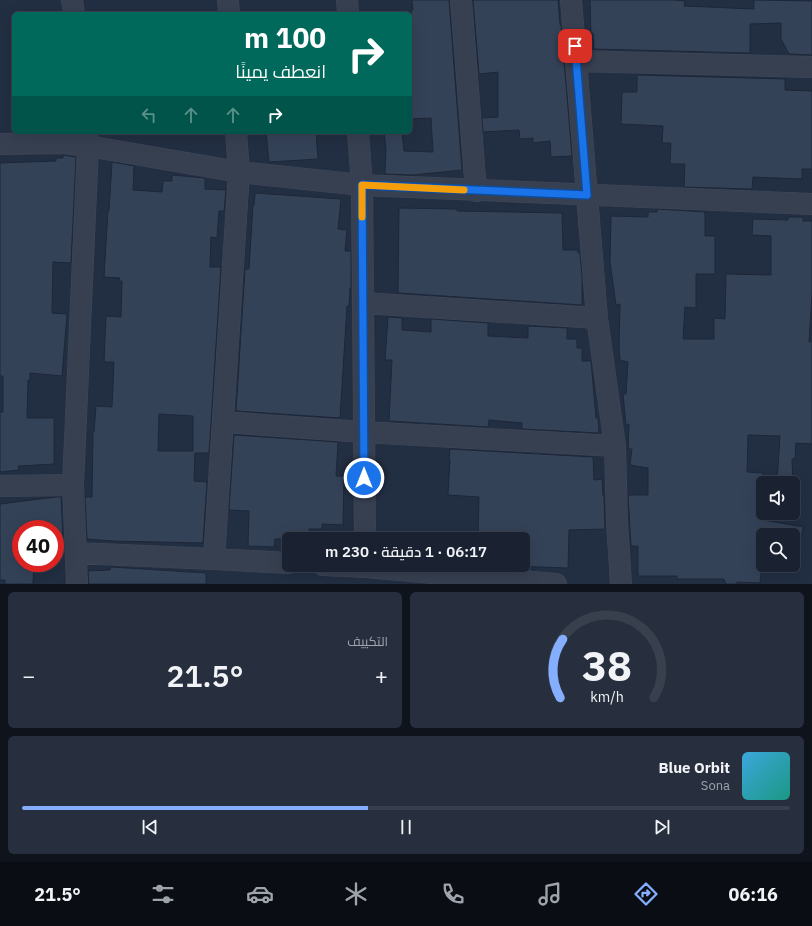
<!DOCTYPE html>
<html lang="ar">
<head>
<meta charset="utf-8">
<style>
  body { margin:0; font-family:"IBM Plex Sans",Cairo,sans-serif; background:#272f3e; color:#f1f3f6; direction:rtl; height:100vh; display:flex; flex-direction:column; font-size:15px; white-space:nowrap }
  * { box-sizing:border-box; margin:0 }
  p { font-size:13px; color:#9fa4ac }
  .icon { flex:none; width:22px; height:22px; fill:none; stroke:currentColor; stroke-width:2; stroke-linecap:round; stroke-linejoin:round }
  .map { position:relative; height:584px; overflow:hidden; direction:ltr }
  .side { display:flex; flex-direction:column; gap:8px; padding:8px; background:#0e131c; flex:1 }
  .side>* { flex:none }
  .banner { position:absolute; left:12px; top:12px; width:400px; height:122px; border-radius:6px; box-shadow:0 4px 16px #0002,0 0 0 1px #383f4d; direction:rtl; background:#00695c; color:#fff; overflow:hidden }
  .tools { position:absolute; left:756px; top:476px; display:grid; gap:8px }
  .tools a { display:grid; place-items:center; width:44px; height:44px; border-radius:6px; background:#1a2232; box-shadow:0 4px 16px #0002,0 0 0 1px #383f4d; font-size:20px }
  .speed { position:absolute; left:12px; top:520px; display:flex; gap:8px; font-size:20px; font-weight:700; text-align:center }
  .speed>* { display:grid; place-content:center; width:52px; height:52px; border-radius:50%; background:#1a2232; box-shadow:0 4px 16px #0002,0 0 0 1px #383f4d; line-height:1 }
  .speed .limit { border:6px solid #d22; background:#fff; color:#111 }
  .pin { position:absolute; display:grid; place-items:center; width:34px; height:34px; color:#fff; margin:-17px; border-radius:8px; box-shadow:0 2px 6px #0006 }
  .me { position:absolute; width:44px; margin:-22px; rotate:0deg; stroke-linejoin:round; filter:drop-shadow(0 0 3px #0008) }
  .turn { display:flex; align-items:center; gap:14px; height:84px; padding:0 20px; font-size:18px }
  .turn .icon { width:52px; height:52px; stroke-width:2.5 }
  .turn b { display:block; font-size:28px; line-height:34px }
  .lanes { display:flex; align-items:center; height:38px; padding:0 20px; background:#0003; justify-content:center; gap:20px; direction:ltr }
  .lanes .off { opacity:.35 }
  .big { font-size:30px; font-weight:600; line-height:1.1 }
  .side .card { flex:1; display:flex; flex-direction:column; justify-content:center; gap:6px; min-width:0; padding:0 14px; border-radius:6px; background:#272f3e }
  .side .dial { align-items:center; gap:0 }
  .dial svg { height:104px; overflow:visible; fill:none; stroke:#383f4d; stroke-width:7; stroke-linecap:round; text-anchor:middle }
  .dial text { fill:#f1f3f6; stroke:none }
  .song { display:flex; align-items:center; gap:12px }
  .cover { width:48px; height:48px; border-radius:6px; background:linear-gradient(135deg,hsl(200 70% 55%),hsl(170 70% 35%)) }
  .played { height:4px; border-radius:2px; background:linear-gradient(90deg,#85aeff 45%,#383f4d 45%) }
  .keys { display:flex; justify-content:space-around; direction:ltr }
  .heat { display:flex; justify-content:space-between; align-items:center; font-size:22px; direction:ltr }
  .side .tiles { flex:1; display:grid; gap:8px; grid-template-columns:1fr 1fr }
  .card:last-child { grid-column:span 2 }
  .trip { position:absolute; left:282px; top:532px; width:248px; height:40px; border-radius:6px; background:#1a2232; box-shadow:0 4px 16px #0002,0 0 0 1px #383f4d; font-weight:600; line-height:40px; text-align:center; direction:rtl }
  .dock { display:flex; height:64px; justify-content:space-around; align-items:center; background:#0a0e14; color:#9fa4ac }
  .dock .icon { width:28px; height:28px }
  .dock .active { color:#85aeff }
  .dock b { font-size:18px; color:#f1f3f6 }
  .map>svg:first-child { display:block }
  .building { fill:#344258; stroke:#1d2738; fill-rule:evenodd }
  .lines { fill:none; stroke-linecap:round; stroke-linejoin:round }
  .minor-casing { stroke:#40495a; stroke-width:22 }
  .minor { stroke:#374051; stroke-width:21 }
  .route-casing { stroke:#114b97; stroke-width:10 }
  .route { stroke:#1a73e8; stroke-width:7 }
  .slow { stroke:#f59e0b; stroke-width:7 }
</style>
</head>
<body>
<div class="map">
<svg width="812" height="584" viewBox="0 0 812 584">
  <rect width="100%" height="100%" fill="#222e42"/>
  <path class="building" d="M412,0H449L462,170L412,175L385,174L386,149L384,132H402L404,151L433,152L431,118L410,119V33H412L411,10H413Z
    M473,0H558L560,25H561L572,156L551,157L550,141L533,143V138L520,139L519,130L483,132L482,118L498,117V72L479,74Z
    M590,0H674L685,1L684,6L754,9V0L812,1V55L789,54L781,39V23L750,24V53L594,49L593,33H591Z
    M637,75L785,79V90L812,91V169H802V179L753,177L752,189L684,187L685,164H670L671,143H662L663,126L621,124L622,92H637Z
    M266,132H316L318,159L269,162Z
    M63,155L76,157L71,263L53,262L52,313L67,314L62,376L30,373V380H28L27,418H54V464L18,466L19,470L0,472V412H3V376H0V163L56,161V158H63Z
    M112,162L134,166L133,190L162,192L163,181H172V175L205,178V189L226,190L224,211H219L217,238L211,237L210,267H221L209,453H195L194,481L207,482L203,543L113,541L87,539L85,497H92L93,432H94L96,406L112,407L114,362H104L106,316L121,317L122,281H119L120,278L104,277L108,210L109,211ZM159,414L193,416V451H158Z
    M255,193L341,199L338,229L347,230L345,251H351V288H350L349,306H347L340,418L236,411L245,269H249L253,205H254Z
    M399,208L457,209V211L562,213L563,250H578V253H580L582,277V305L398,293Z
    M657,209L705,212V236H715V274H696V308L685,307L683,339H714V318L725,319L726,274L771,275V236L752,235L753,219L788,220V217H803V221H812V294L809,342H812V444L796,443L795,459H792L793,483H777L780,436L748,435L747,472L763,473V520L803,527L802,535H763V551L760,583L737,582V584H726L724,579H677V576H638V546H631L628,495H648V468L630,465L632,449H628L629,424L626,425L623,394H626L628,362L620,360L619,348L620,304L616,305L610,262L611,216L648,217V212H657Z
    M388,317L402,318V330L431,332V319L488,323V336L528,338V326L567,328V339H577V348H582V361H591L596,418H598L599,433L522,429V423L489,420L488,427L389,421L392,360H385Z
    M234,435L338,442L336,476H344L343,525L322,524V529H309L308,539H275L274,547L248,546L249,511L229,510Z
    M450,449L593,457L594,480L602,479L603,496H604L605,529L569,530L568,568L514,566V565H523V539H478L479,497L448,495L450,460H449Z
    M56,497H61L63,537H55V529H21V563H34L33,584H5V580H0V504Z
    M111,567L206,573V584H89L88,571L110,570Z"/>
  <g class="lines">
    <g class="minor-casing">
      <path id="minor" d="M72,0L74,14
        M228,0L229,14
        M347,0L348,14
        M461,0L476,191
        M571,0L597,318L615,446L617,522L621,584
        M576,61L812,67
        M236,132L239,172L214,559L289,563
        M358,132L362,185L365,539
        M0,144L63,143L88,146L239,172L362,185L812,204
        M363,303L597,318
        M223,422L364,432L615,446
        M0,486L73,485
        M76,553L214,559
        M323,565L365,567L556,584
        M77,584L73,485L88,146L87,133"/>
    </g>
    <use href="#minor" class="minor"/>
  </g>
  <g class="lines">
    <g class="route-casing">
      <path id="route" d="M364,478L362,185L587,195L575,46"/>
    </g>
    <use href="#route" class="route"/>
    <path class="slow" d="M362,217V185L464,190"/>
  </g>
</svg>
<div class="tools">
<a><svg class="icon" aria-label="sound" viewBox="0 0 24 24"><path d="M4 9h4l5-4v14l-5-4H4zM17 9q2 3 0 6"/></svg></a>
<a><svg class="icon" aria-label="search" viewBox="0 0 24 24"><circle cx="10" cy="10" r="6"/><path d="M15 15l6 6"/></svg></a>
</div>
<div class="speed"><div class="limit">40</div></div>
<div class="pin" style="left:575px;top:46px;background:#d93025"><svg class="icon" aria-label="arrive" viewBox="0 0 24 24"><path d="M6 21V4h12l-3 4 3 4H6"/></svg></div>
<svg class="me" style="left:364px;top:478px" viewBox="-20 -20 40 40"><circle r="17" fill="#1a73e8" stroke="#fff" stroke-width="3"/><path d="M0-11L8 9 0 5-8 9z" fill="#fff"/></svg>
<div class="trip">06:17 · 1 دقيقة · 230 m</div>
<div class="banner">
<div class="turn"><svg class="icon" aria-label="right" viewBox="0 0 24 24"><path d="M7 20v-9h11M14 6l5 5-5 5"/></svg><div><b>100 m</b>انعطف يمينًا</div></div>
<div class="lanes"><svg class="icon off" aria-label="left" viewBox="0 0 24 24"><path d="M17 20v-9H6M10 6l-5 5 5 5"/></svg><svg class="icon off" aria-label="ahead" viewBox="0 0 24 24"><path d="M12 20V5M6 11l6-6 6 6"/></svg><svg class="icon off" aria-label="ahead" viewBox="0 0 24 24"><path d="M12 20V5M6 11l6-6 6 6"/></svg><svg class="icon" aria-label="right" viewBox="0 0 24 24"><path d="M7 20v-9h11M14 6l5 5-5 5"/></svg></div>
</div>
</div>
<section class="side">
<div class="tiles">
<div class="card dial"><svg viewBox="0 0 100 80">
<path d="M14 69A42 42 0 1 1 86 69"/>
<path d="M14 69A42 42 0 0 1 16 24" stroke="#85aeff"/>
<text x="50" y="56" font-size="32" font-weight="700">38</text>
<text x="50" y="72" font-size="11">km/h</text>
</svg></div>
<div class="card"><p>التكييف</p>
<div class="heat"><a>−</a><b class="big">21.5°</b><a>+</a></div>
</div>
<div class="card">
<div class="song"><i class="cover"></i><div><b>Blue Orbit</b><p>Sona</p></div></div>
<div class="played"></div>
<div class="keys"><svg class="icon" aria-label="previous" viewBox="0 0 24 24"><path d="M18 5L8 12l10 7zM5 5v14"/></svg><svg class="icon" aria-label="pause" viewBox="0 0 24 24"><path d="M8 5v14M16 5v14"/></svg><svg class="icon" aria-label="next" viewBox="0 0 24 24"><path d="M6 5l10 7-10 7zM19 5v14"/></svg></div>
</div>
</div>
</section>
<nav class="dock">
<b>06:16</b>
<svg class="icon active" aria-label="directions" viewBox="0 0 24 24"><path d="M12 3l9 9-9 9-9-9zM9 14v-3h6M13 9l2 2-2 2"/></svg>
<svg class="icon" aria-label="music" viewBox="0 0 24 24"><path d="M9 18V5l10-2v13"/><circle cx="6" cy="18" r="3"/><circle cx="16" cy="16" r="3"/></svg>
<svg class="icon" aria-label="phone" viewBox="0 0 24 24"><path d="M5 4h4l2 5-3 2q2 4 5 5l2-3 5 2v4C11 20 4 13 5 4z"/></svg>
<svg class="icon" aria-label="climate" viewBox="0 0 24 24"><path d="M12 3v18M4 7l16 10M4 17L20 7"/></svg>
<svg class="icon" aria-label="car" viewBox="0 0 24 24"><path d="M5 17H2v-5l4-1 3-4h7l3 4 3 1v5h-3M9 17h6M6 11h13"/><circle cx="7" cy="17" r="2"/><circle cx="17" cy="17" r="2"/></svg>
<svg class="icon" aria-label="filters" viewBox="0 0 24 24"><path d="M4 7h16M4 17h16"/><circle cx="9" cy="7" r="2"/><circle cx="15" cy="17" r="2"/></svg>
<b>21.5°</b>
</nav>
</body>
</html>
